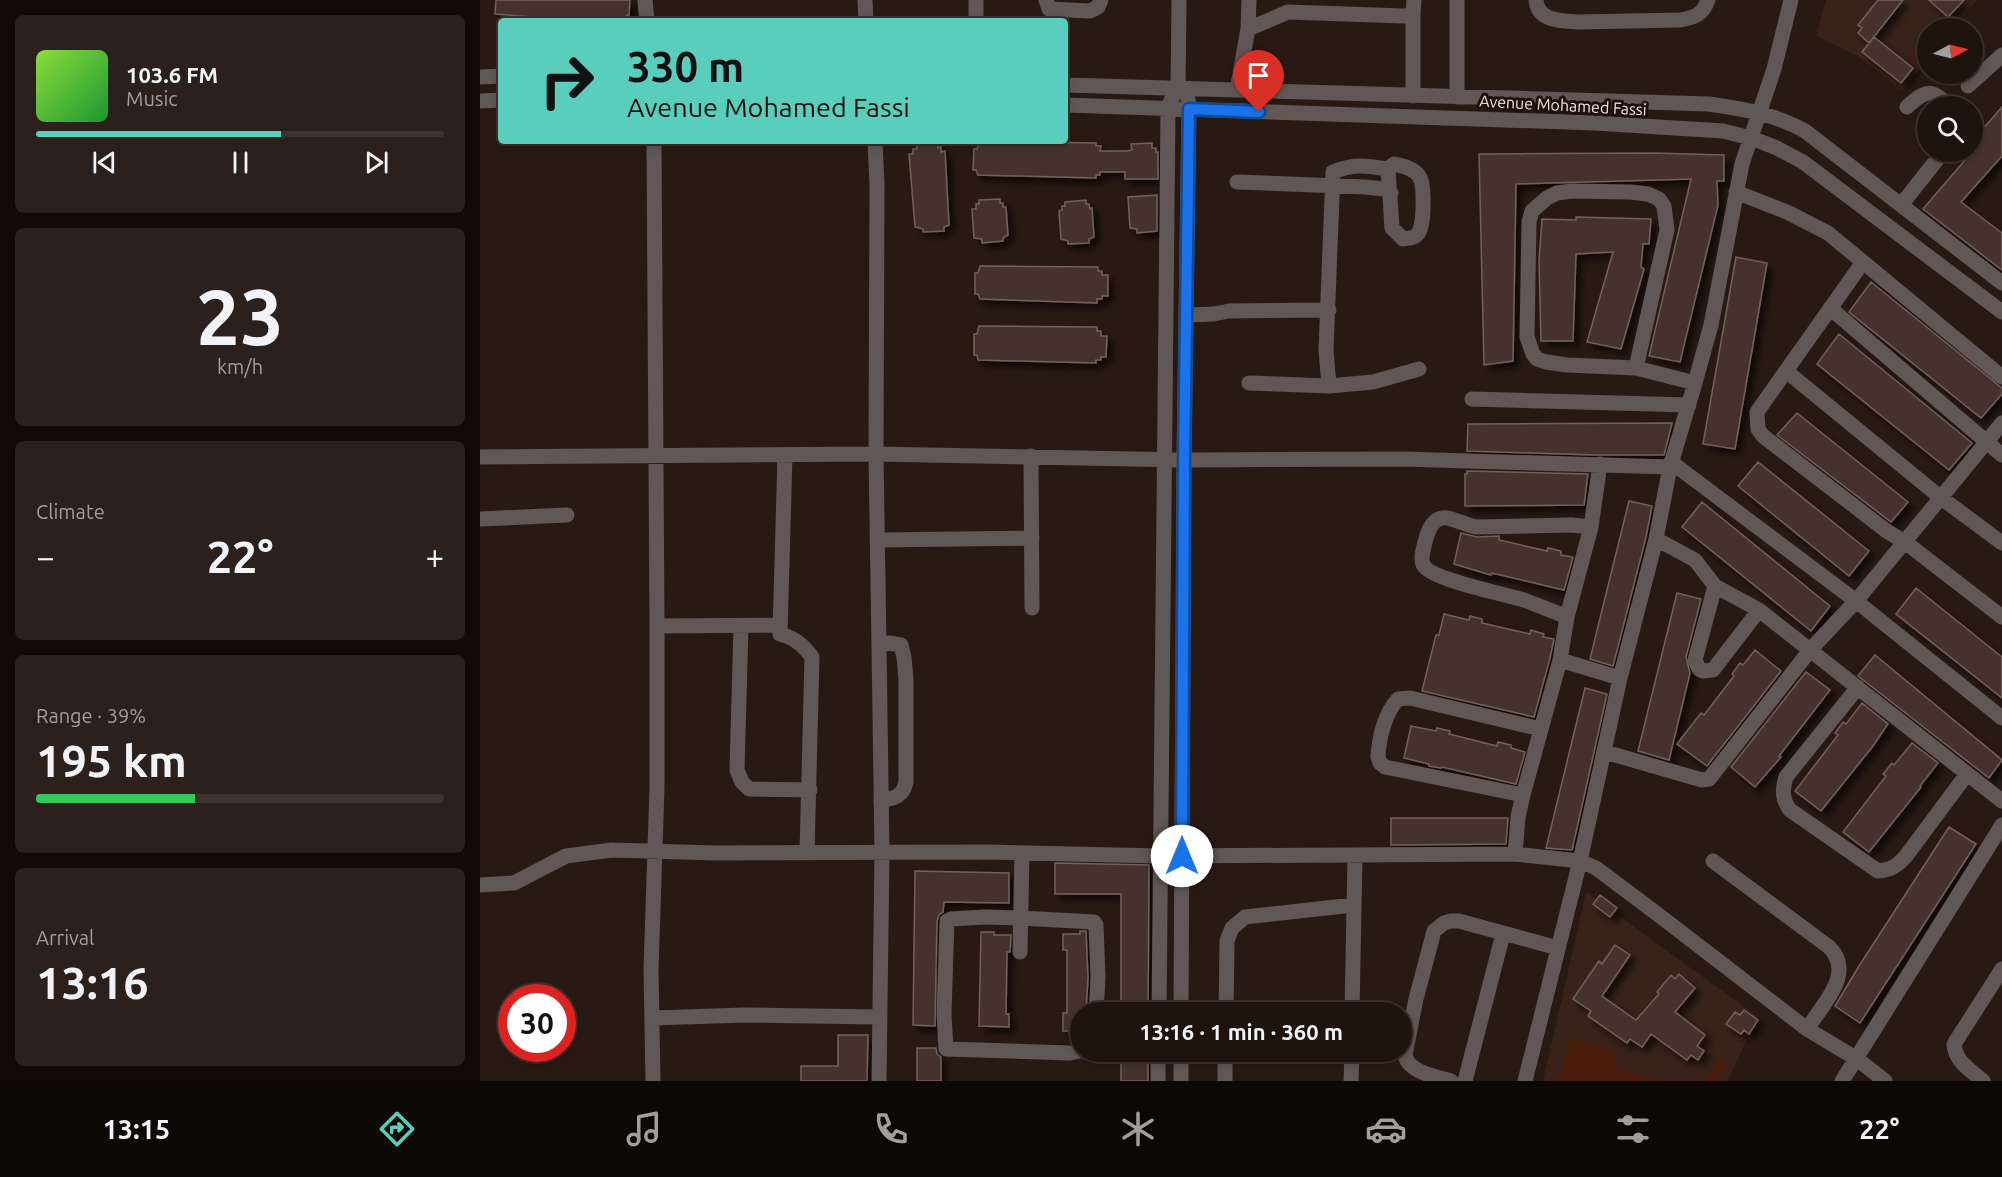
<!DOCTYPE html>
<html lang="en">
<head>
<meta charset="utf-8">
<style>
  body { margin:0; font-family:Ubuntu,sans-serif; background:#2c201c; color:#f1f3f6; height:100vh; display:flex; flex-direction:column; font-size:22px; white-space:nowrap }
  * { box-sizing:border-box; margin:0 }
  p { font-size:20px; color:#a19e9e }
  .icon { flex:none; width:33px; height:33px; fill:none; stroke:currentColor; stroke-width:2; stroke-linecap:round; stroke-linejoin:round }
  .map { position:relative; flex:1; overflow:hidden }
  .panel { display:flex; flex-direction:column; gap:15px; padding:15px; background:#110a08; width:480px }
  .panel>* { flex:none }
  .guide { position:absolute; left:18px; top:18px; width:570px; height:126px; border-radius:6px; box-shadow:0 3px 9px #0003,0 0 0 2px #3c322e; background:#5acebc; color:#111; overflow:hidden }
  .needle { width:39px; rotate:83deg }
  .fabs { position:absolute; left:1437px; top:18px; display:grid; gap:12px }
  .fabs a { display:grid; place-items:center; width:66px; height:66px; border-radius:50%; background:#1f130e; box-shadow:0 3px 9px #0003,0 0 0 2px #3c322e; font-size:30px }
  .speed { position:absolute; left:18px; top:984px; display:flex; gap:12px; font-size:30px; font-weight:700; text-align:center }
  .speed>* { display:grid; place-content:center; width:78px; height:78px; border-radius:50%; background:#1f130e; box-shadow:0 3px 9px #0003,0 0 0 2px #3c322e; line-height:1 }
  .speed .limit { border:9px solid #d22; background:#fff; color:#111 }
  .pin { position:absolute; display:grid; place-items:center; width:51px; height:51px; color:#fff; margin:-62px -26px; border-radius:50% 50% 50% 0; rotate:-45deg; box-shadow:0 0 6px #0007 }
  .pin .icon { rotate:45deg }
  .me { position:absolute; width:66px; margin:-33px; rotate:0deg; stroke-linejoin:round; filter:drop-shadow(0 0 4px #0008) }
  .turn { display:flex; align-items:center; gap:21px; height:126px; padding:0 30px; font-size:27px }
  .turn .icon { width:78px; height:78px; stroke-width:2.5 }
  .turn b { display:block; font-size:42px; line-height:51px }
  .big { font-size:45px; font-weight:700; line-height:1.1 }
  .panel .card { flex:1; display:flex; flex-direction:column; justify-content:center; gap:9px; min-width:0; padding:0 21px; border-radius:9px; background:#2c201c }
  .panel .dial { align-items:center; gap:0 }
  .dial b { font-size:78px; line-height:1 }
  .song { display:flex; align-items:center; gap:18px }
  .cover { width:72px; height:72px; border-radius:9px; background:linear-gradient(135deg,hsl(90 70% 55%),hsl(130 70% 35%)) }
  .played { height:6px; border-radius:3px; background:linear-gradient(90deg,#5acebc 60%,#3c322e 60%) }
  .keys { display:flex; justify-content:space-around; direction:ltr }
  .heat { display:flex; justify-content:space-between; align-items:center; font-size:33px; direction:ltr }
  .charge { height:9px; border-radius:4px; background:linear-gradient(90deg,#34c759 39%,#3c322e 0) }
  .trip { position:absolute; left:590px; top:1002px; width:342px; height:60px; border-radius:30px; background:#1f130e; box-shadow:0 3px 9px #0003,0 0 0 2px #3c322e; font-weight:700; line-height:60px; text-align:center }
  .menu { display:flex; height:96px; justify-content:space-around; align-items:center; background:#0c0806; color:#a19e9e }
  .menu .icon { width:42px; height:42px }
  .menu .on { color:#5acebc }
  .menu b { font-size:27px; color:#f1f3f6 }
  main { display:flex; flex:1; min-height:0 }
  .map>svg:first-child { display:block }
  .built { fill:#38221a }
  .green { fill:#491c0b }
  .building { fill:#45332d; stroke:#746059; stroke-width:1.5; filter:url(#shadow) }
  .lines { fill:none; stroke-linecap:round; stroke-linejoin:round }
  .minor { stroke:#615855; stroke-width:15 }
  .route-casing { stroke:#114b97; stroke-width:15 }
  .route { stroke:#1a73e8; stroke-width:10 }
  .labels { text-anchor:middle; stroke-width:6; stroke-linejoin:round; paint-order:stroke }
  .street-label { font-size:16px; fill:#efe3df; stroke:#1f100b }
</style>
</head>
<body>
<main>
<section class="panel">
<div class="card">
<div class="song"><i class="cover"></i><div><b>103.6 FM</b><p>Music</p></div></div>
<div class="played"></div>
<div class="keys"><svg class="icon" aria-label="previous" viewBox="0 0 24 24"><path d="M18 5L8 12l10 7zM5 5v14"/></svg><svg class="icon" aria-label="pause" viewBox="0 0 24 24"><path d="M8 5v14M16 5v14"/></svg><svg class="icon" aria-label="next" viewBox="0 0 24 24"><path d="M6 5l10 7-10 7zM19 5v14"/></svg></div>
</div>
<div class="card dial"><b>23</b><p>km/h</p></div>
<div class="card"><p>Climate</p>
<div class="heat"><a>−</a><b class="big">22°</b><a>+</a></div>
</div>
<div class="card"><p>Range · 39%</p><b class="big">195 km</b><div class="charge"></div></div>
<div class="card"><p>Arrival</p><b class="big">13:16</b></div>
</section>
<div class="map">
<svg width="1522" height="1081" viewBox="0 0 1522 1081">
  <defs>
    <filter id="shadow"><feDropShadow dx="5.5" dy="5.5" stdDeviation="3" flood-color="#0009"/></filter>
  </defs>
  <rect width="100%" height="100%" fill="#291913"/>
  <path class="built" d="M1346,0H1497L1474,28H1448L1447,61L1422,91L1378,56L1336,36Z
    M1106,892L1277,1016L1248,1081H1063Z"/>
  <path class="green" d="M1090,1038L1137,1051L1133,1067L1183,1081H1078Z
    M1238,1059L1248,1065L1239,1081H1226Z"/>
  <path class="building" d="M16,0H150L149,15H147V21H106L15,14Z
    M1398,0H1423L1389,43L1378,33L1382,28L1378,25Z
    M1449,0H1484L1468,17Z
    M1394,37L1433,68L1421,83L1382,52Z
    M1522,107V156L1481,202L1522,233V270L1443,209L1492,152L1499,142L1495,138Z
    M499,141L616,143V146H621L620,151H647L652,150L651,144L672,143V148H676V152H678V179H645V172H620V175H616V178L498,175L496,170H493L494,149H497Z
    M457,142L458,148L461,147V152L465,151L469,225L464,227V231L443,232V229L435,227L429,154H433V149H437L436,143Z
    M1173,153L1244,155V181H1237L1238,205L1200,362L1169,356L1211,179L1036,184L1033,361L1004,365L999,154Z
    M677,195V231L657,233V229L650,228L648,197Z
    M520,199V203H523V207H526L528,235L523,238V241L502,243V239L494,238L492,209H496V204H499V200Z
    M606,200V204H609L610,209L612,208L614,237L609,239V243L588,244V241L581,239L579,211L582,210V206H585V202Z
    M1096,217L1171,219L1169,244H1163L1161,267L1164,269L1141,349L1107,342L1133,252L1096,254L1093,341H1061L1059,261L1062,219L1096,220Z
    M1256,257L1287,263L1255,449L1223,444Z
    M500,266L618,267V271H622V275H628V296H622V299H617V303L500,299L498,294H495V273H498Z
    M1391,282L1522,388V394L1501,418L1369,312Z
    M499,326L617,327V331H621V336H627L626,357H621V360H616V363L498,360L497,355H494V334H497Z
    M1359,334L1492,443L1469,470L1337,364Z
    M1317,413L1428,502L1411,522L1297,435Z
    M1192,423L1184,455H1116L987,451L988,424Z
    M1278,462L1389,551L1369,576L1258,486Z
    M987,471L1108,474L1104,505L985,506V474H987Z
    M1149,501L1172,506L1166,537L1133,666L1110,659Z
    M1222,502L1350,606L1331,631L1202,527Z
    M981,533L997,537L1019,536V540L1067,551L1068,548L1081,551V555L1093,557L1084,590L1012,573L1011,575L974,564Z
    M1436,588L1522,657V698L1416,614Z
    M1197,593L1221,599L1206,657L1210,673L1189,760L1158,751Z
    M964,614L989,620L990,616L1002,619V623L1050,634L1051,630L1064,634L1063,637L1074,639L1070,658L1054,717L942,691L956,635H959Z
    M1275,650L1301,671L1227,766L1197,744L1221,713L1224,715L1254,676L1252,674L1260,663L1263,665Z
    M1395,655L1522,760L1509,778L1378,676Z
    M1326,672L1350,690L1299,756L1301,757L1275,787L1251,767Z
    M1105,688L1127,694L1092,850L1066,848Z
    M1382,703L1408,724L1393,746L1341,811L1315,791L1358,735L1355,733L1363,722L1366,724Z
    M931,726L956,731L957,728L970,731L969,734L1017,746L1018,742L1031,745V748L1045,752L1036,784L962,767L961,768L949,766V764L924,758Z
    M1432,743L1458,763L1440,786L1441,787L1389,852L1363,832L1406,776L1403,774L1412,763L1414,765Z
    M911,818H1028L1026,844L911,845Z
    M1469,827L1496,844L1380,1023L1355,1006L1379,966Z
    M575,863L669,865L668,1012H641V894H575Z
    M435,871L529,873V903L464,902L463,912L459,915L457,921L455,1026L433,1025Z
    M1120,895L1137,908L1130,917L1113,904Z
    M600,931H606L608,978L606,1012H600V1031H583V1013H587V950H583V934H600Z
    M501,932H514V935H531L530,952H527L526,1014H529V1027L499,1026Z
    M1135,945L1150,955L1122,996L1156,1020L1179,994L1177,992L1191,975L1195,979L1199,974L1215,988L1195,1012L1225,1035L1217,1046L1224,1051L1218,1060L1211,1055L1207,1060L1171,1034L1162,1047L1150,1039L1147,1043L1108,1016L1111,1011L1093,999L1119,961L1122,964Z
    M1264,1010L1278,1020L1269,1034L1264,1030L1261,1034L1246,1024L1255,1012L1260,1015Z
    M358,1035H388L387,1081H321V1066H358Z
    M437,1048H456L457,1054L461,1057V1081H437Z
    M641,1052H668V1081H641Z"/>
  <g class="lines">
    <path class="minor" d="M165,0L167,21
      M385,0L386,21
      M566,0L569,9L610,11L618,7L621,0
      M977,0V97
      M1056,0C1058,22 1082,21 1099,22L1201,20C1216,17 1223,14 1228,0
      M496,21V0
      M768,29L769,0
      M0,77L21,76
      M585,85L1229,104C1263,109 1295,114 1325,131L1522,283
      M1488,86L1522,55
      M757,90L768,29L808,12L924,16L933,14L934,0
      M933,96V14
      M0,101L21,100
      M585,105L1115,123L1243,131L1271,138L1297,148L1323,162L1522,312
      M1427,107C1447,89 1450,89 1470,106
      M395,141L397,185L396,454L399,646
      M914,164C922,166 934,168 939,176C945,184 944,223 939,232C936,238 930,238 923,239L912,228L908,169Z
      M757,182L885,187L905,189L911,193
      M1256,192L1307,212L1348,233L1522,377
      M1421,205L1463,152
      M1383,262L1277,412L1278,429L1283,436L1408,532L1425,542L1522,617
      M1350,308L1522,455
      M706,315L734,314L749,311L849,310
      M1156,368L1187,230L1184,206L1179,199L1168,194L1151,192L1092,191L1077,193L1067,198L1052,211L1049,222L1047,337L1053,354L1057,359L1066,362L1087,365L1156,368L1215,383
      M1306,371L1460,497L1522,543
      M769,383L849,386L893,382L939,369
      M849,386L846,350L853,172C875,163 886,166 908,169
      M992,399L1209,405
      M305,455L300,634C315,638 323,645 332,657L327,853
      M551,456L552,608
      M0,457L396,454L704,460L923,459L1190,467
      M1191,462L1376,601L1522,718
      M1120,464L1111,527L1087,617L1080,660L1140,678
      M0,519L87,515
      M1176,539L1215,560L1235,586L1279,610L1522,801
      M397,540L552,538
      M1235,586L1215,660L1219,669L1223,671L1233,670L1279,610
      M1087,617C1072,611 1058,605 1044,600C1025,594 953,580 944,566C939,559 945,543 947,535C958,503 977,525 997,527L1091,525L1111,527
      M177,626L300,625
      M261,626L257,770L262,782L269,789L330,790
      M1378,687L1306,777C1302,790 1302,799 1310,810L1398,871C1411,870 1417,866 1426,856L1487,774
      M1125,752L1222,780L1229,779L1331,649L1376,601L1522,423
      M1043,795L905,767L900,763L898,757C899,737 905,713 918,699L930,698L1061,729
      M1035,854L1038,817L1043,795L1080,660
      M1233,861L1349,947C1376,973 1342,1005 1327,1029
      M0,885L34,883L86,856L132,850L236,853L509,852L680,856L1035,854L1100,861L1116,868L1176,913L1327,1029L1377,1059L1405,1081
      M540,952L542,853
      M679,1012L688,108L692,98L698,88L699,0
      M701,1012L704,460L709,109L708,99
      M746,1012L747,941L752,928L765,917L874,905
      M872,1012L875,856
      M172,1018L265,1015L400,1017
      M600,1051L590,1053L466,1049L464,1014L467,921L471,919L505,917L540,918L614,922L616,925L618,978L616,1012
      M173,1081L171,970L177,787V626L174,141
      M399,1081L402,853L399,646L409,643L421,645L424,657L426,680V782C423,797 414,798 401,801
      M678,1081V1052
      M701,1081V1052
      M745,1081V1052
      M871,1081L872,1052
      M971,1081C956,1077 928,1072 925,1055L936,999L954,931L964,923L971,921H979L1078,948
      M985,1081L1023,934
      M1045,1081L1100,861L1140,678L1176,539L1190,467L1215,383L1231,325L1262,164L1294,69L1311,0
      M1362,1081L1522,825
      M1503,1081C1491,1070 1475,1062 1474,1044L1522,969"/>
  </g>
  <g class="lines">
    <g class="route-casing">
      <path id="route" d="M702,856L704,460L709,109L779,112"/>
    </g>
    <use href="#route" class="route"/>
  </g>
  <g class="labels">
    <g class="street-label">
      <text transform="translate(1083 105) rotate(3)" y="6">Avenue Mohamed Fassi</text>
    </g>
  </g>
</svg>
<div class="fabs">
<a><svg class="needle" viewBox="-14 -14 28 28"><path d="M0-13l5 13h-10z" fill="#e53935"/><path d="M0 13l5-13h-10z" fill="#a19e9e"/></svg></a>
<a><svg class="icon" aria-label="search" viewBox="0 0 24 24"><circle cx="10" cy="10" r="6"/><path d="M15 15l6 6"/></svg></a>
</div>
<div class="speed"><div class="limit">30</div></div>
<div class="pin" style="left:779px;top:112px;background:#d93025"><svg class="icon" aria-label="arrive" viewBox="0 0 24 24"><path d="M6 21V4h12l-3 4 3 4H6"/></svg></div>
<svg class="me" style="left:702px;top:856px" viewBox="-20 -20 40 40"><circle r="19" fill="#fff"/><path d="M0-13L10 11 0 6-10 11z" fill="#1a73e8"/></svg>
<div class="trip">13:16 · 1 min · 360 m</div>
<div class="guide">
<div class="turn"><svg class="icon" aria-label="right" viewBox="0 0 24 24"><path d="M7 20v-9h11M14 6l5 5-5 5"/></svg><div><b>330 m</b>Avenue Mohamed Fassi</div></div>
</div>
</div>
</main>
<nav class="menu">
<b>13:15</b>
<svg class="icon on" aria-label="directions" viewBox="0 0 24 24"><path d="M12 3l9 9-9 9-9-9zM9 14v-3h6M13 9l2 2-2 2"/></svg>
<svg class="icon" aria-label="music" viewBox="0 0 24 24"><path d="M9 18V5l10-2v13"/><circle cx="6" cy="18" r="3"/><circle cx="16" cy="16" r="3"/></svg>
<svg class="icon" aria-label="phone" viewBox="0 0 24 24"><path d="M5 4h4l2 5-3 2q2 4 5 5l2-3 5 2v4C11 20 4 13 5 4z"/></svg>
<svg class="icon" aria-label="climate" viewBox="0 0 24 24"><path d="M12 3v18M4 7l16 10M4 17L20 7"/></svg>
<svg class="icon" aria-label="car" viewBox="0 0 24 24"><path d="M5 17H2v-5l4-1 3-4h7l3 4 3 1v5h-3M9 17h6M6 11h13"/><circle cx="7" cy="17" r="2"/><circle cx="17" cy="17" r="2"/></svg>
<svg class="icon" aria-label="filters" viewBox="0 0 24 24"><path d="M4 7h16M4 17h16"/><circle cx="9" cy="7" r="2"/><circle cx="15" cy="17" r="2"/></svg>
<b>22°</b>
</nav>
</body>
</html>
